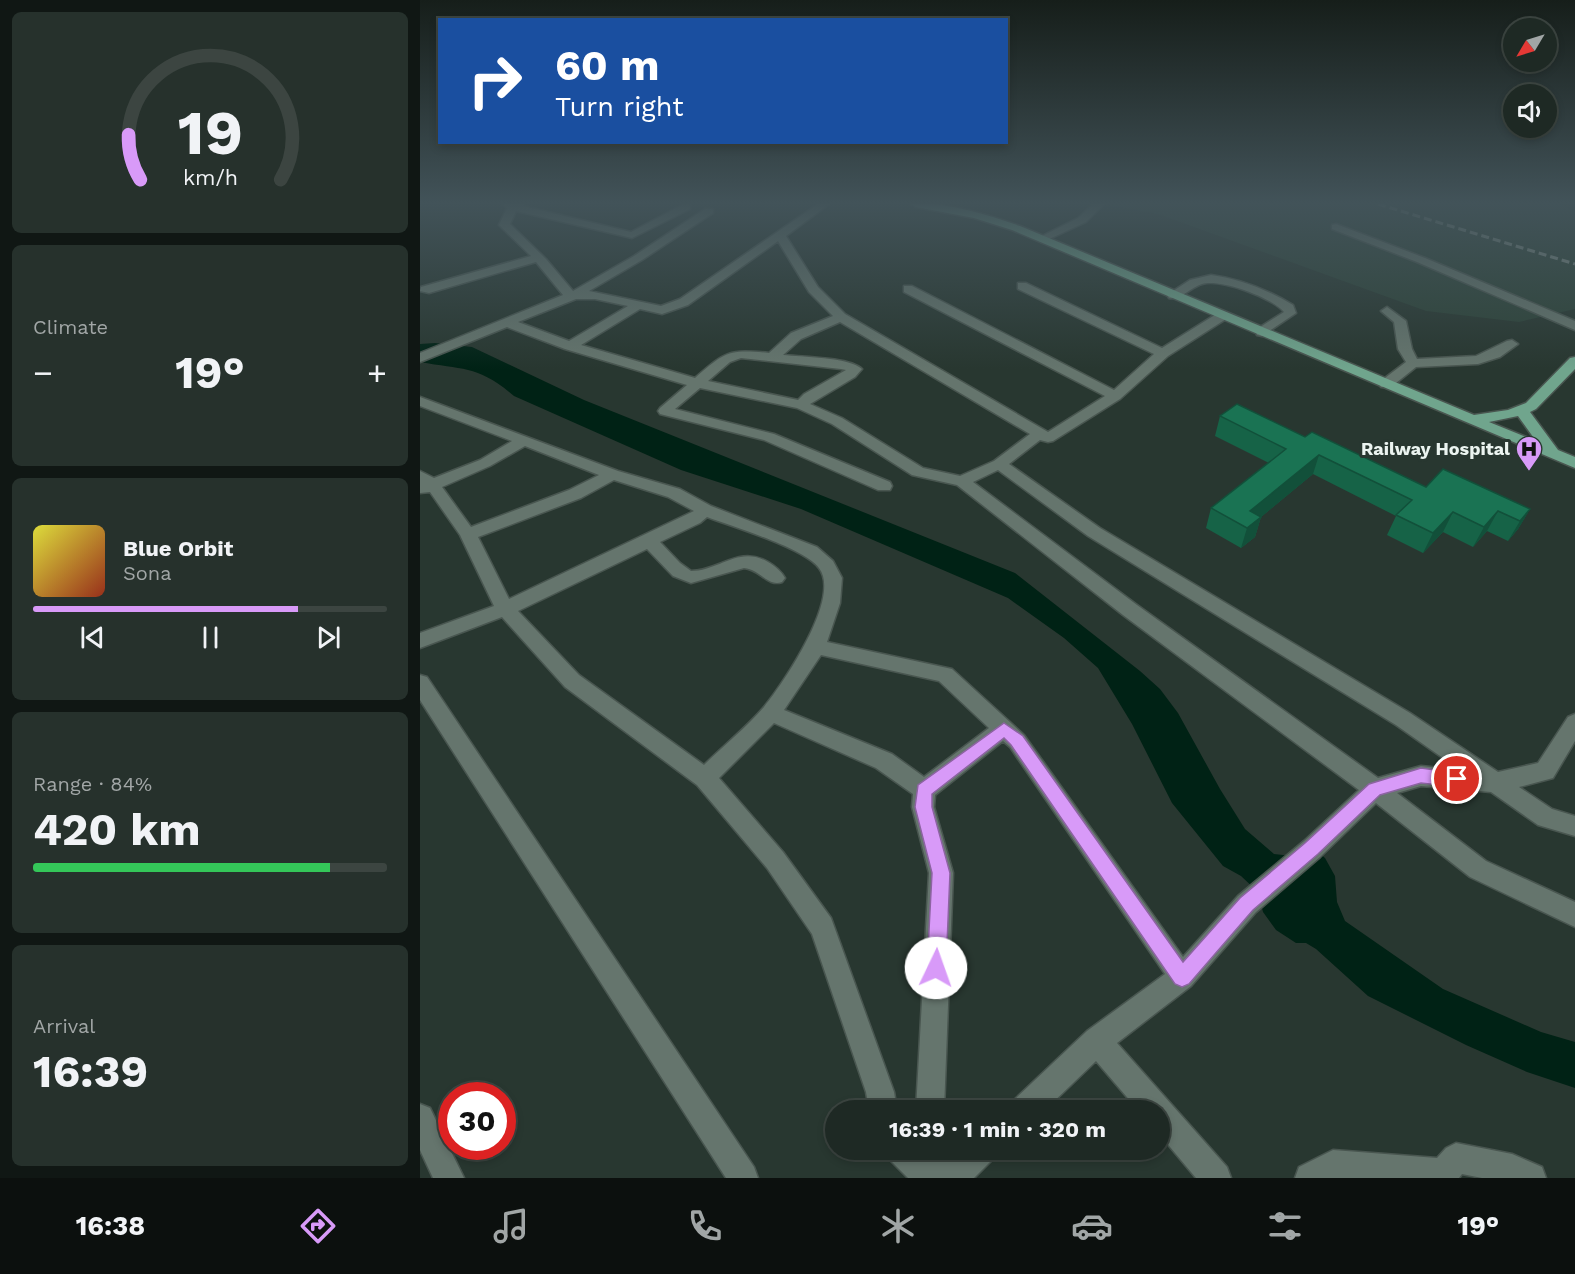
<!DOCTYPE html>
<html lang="en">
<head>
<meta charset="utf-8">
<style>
  body { margin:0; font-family:"Work Sans",sans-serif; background:#26312c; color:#f1f3f6; height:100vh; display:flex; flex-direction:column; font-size:22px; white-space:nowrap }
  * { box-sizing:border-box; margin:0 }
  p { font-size:20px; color:#a1a6a6 }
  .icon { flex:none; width:33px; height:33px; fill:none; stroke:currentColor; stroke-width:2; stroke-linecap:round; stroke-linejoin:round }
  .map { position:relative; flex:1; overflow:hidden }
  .sheet { display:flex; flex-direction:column; gap:12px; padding:12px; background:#101714; width:420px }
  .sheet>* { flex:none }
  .guide { position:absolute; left:18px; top:18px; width:570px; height:126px; border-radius:0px; box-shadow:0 3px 9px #0003,0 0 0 2px #3c4541; background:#1a4fa0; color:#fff; overflow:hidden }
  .needle { width:39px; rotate:232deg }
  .buttons { position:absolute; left:1083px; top:18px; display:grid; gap:12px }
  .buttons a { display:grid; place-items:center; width:54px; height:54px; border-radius:50%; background:#1e2924; box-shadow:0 3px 9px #0003,0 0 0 2px #3c4541; font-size:30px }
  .speed { position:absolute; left:18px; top:1082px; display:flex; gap:12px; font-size:30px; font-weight:700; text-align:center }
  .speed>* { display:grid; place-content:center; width:78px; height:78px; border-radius:50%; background:#1e2924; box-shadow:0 3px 9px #0003,0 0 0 2px #3c4541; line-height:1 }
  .speed .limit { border:9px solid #d22; background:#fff; color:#111 }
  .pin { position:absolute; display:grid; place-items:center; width:51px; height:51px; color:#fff; margin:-26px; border:3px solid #fff; border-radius:50%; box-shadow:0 2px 6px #0007 }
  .me { position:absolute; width:66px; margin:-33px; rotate:3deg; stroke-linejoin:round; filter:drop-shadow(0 0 4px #0008) }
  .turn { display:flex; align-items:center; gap:21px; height:126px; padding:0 18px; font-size:27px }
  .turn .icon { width:78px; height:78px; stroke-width:2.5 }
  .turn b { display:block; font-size:42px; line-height:51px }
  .big { font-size:45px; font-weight:700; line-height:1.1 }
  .sheet .widget { flex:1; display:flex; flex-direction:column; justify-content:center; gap:9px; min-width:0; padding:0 21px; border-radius:9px; background:#26312c }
  .sheet .dial { align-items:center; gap:0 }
  .dial svg { height:156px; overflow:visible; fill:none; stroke:#3c4541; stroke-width:7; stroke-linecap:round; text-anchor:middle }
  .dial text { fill:#f1f3f6; stroke:none }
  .song { display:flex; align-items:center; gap:18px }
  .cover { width:72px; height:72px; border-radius:9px; background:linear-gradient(135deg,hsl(60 70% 55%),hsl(10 70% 35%)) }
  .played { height:6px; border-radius:3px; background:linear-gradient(90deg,#d89af8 75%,#3c4541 75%) }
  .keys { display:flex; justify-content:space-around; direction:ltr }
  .heat { display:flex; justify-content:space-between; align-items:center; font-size:33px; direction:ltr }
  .charge { height:9px; border-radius:4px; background:linear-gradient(90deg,#34c759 84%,#3c4541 0) }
  .trip { position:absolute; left:405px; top:1100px; width:345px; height:60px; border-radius:30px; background:#1e2924; box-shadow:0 3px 9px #0003,0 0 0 2px #3c4541; font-weight:700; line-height:60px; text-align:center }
  .tab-bar { display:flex; height:96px; justify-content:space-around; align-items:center; background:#0c100e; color:#a1a6a6 }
  .tab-bar .icon { width:42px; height:42px }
  .tab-bar .on { color:#d89af8 }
  .tab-bar b { font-size:27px; color:#f1f3f6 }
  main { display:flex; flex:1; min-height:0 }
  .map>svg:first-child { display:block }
  .built { fill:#2d4338 }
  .water { fill:#002215 }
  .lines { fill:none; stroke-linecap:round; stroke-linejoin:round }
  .minor-casing { stroke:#495650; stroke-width:3 }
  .major-casing { stroke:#495650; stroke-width:3 }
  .minor { fill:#65756d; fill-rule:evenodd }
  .major { fill:#70a58d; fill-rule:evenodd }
  .rail { stroke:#828f89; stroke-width:3; stroke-dasharray:8 4; stroke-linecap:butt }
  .wall { fill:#166347 }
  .shaded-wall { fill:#12503a }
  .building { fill:#1a7353; stroke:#12503a; stroke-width:1.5 }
  .route { fill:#d89af8; stroke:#8c64a1; stroke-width:1.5 }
  .labels { text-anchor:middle; stroke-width:6; stroke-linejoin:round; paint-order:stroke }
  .poi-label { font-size:18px; font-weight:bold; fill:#ebf4f0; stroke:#283730; text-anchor:end }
</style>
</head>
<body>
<main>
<section class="sheet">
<div class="widget dial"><svg viewBox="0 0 100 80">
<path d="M14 69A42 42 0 1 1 86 69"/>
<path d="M14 69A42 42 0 0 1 8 46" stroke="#d89af8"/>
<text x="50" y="56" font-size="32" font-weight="700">19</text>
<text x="50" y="72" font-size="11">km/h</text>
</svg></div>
<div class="widget"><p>Climate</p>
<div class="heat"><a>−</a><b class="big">19°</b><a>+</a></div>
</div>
<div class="widget">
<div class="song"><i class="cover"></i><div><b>Blue Orbit</b><p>Sona</p></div></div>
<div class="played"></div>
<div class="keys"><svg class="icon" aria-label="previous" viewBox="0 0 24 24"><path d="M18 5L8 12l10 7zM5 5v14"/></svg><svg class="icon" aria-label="pause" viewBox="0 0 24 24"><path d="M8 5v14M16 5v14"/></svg><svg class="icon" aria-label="next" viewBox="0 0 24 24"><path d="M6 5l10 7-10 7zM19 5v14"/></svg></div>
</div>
<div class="widget"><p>Range · 84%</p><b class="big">420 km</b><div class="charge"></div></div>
<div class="widget"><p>Arrival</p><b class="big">16:39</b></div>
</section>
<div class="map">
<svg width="1155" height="1178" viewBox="0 0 1155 1178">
  <rect width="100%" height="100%" fill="#283730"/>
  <path class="built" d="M683,204H1141L1155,212V309L1099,322L1006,311L738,214Z"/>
  <path class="water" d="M15,343L52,347L164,400L595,573L720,671L740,689L758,713L800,789L825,829L854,854L872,856L897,851L905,858L915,876L917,902L925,921L1023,989L1121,1032L1155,1042V1088L1107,1072L1046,1045L948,996L896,949L886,943H876L856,930L843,912L838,892L821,876L803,866L752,803L712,724L678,668L644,638L588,598L381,509L261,470L94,396C58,365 43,370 0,362V344Z"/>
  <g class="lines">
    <g class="minor-casing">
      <path id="minor" d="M83,204H104L103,206L211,232L262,205H270V209L212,238L96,211L90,224L126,259L153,291L214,256L285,209H293V213L222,260L169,291L241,306L260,299L398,204H409L366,236L398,287L425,314L628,432L685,396L484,292V286H492L694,390L734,354L598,289V283H606L742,348L798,313H806L808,316L806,319L748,356L700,399L633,441L628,442L620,440L589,464L680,528L990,713L1078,772L1118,763L1148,717L1155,714V741L1133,778L1099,787L1132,809L1155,816V836L1118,825L1071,792L1001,786L977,793L1066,861L1155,902V927L1050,877L956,803L900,857L836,912L771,986L697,1043L807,1167L811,1178H776L740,1135V1110H718L676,1061L625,1110H590L594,1100L667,1031L745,974L590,747L583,741L515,795L514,807L533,873L524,1110H496L509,873L492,807L493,794L456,768L354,723L299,778L363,852L411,918L474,1092L477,1110H449L446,1092L392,934L347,868L277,785L145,687L82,617L0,648V633L74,606L40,535L10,492L0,493V471L14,478L60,460L92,441L0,406V397L198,471L260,489L291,506L397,547L413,561L422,578L420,603L407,642L532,669L604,735L763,957L818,896L884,841L939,790L703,615L537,485L492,475L412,424L377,408L280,388L255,409L354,434L470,482L472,486L470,490H458L344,440L240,414L238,411L240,408L267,385L145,349L87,327L0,362V353L143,295L116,262L9,293L0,291L1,287L111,256L79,225L87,208ZM358,241L389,292L413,316L371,333L349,353C308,349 305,352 275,378L161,345L220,309L242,314L268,305ZM156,299H175L208,306L149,341L98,322ZM420,322L610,434L574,461L540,476L503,468L422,418L390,404L435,377L442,369C429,357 381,357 363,355L381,339ZM321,358L421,369L426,370L384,394L378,400L288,381L310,362ZM105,446L179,475L149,490L51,527L22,487L70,466ZM578,470L668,536L976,725L1040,770L1001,766L958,778L717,605L553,482ZM194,480L248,497L274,511L89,599L58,537L161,498ZM287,517C314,527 384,548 399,568C422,597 363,684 344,707C326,728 303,746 284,765L159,675L98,611L227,549L253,576L271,583L324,568C340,569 347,587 362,582L365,578C361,571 355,566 348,562C319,545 299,571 271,571L260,563L240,542L280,523ZM401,655L519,681L569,728L504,777L472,754L364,710Z
        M673,204H684L666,222L625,241L621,242L616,239L658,218Z
        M916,224L1005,258L1155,321V330L997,262L912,229V225Z
        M791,275C820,279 848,290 873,305L876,313L842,336L837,335L836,332L837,329L864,312C853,298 800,278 782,284C771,287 761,300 749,298L747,295L770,280Z
        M967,307L986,321L992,349L997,359L1056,356L1087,341L1092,340L1098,344L1080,357L1058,364L996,367L971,387H961L959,384L961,381L986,362L978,349L974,322L961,311Z
        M0,675L7,677L334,1167L338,1178H306L0,700Z
        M0,1104L10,1108L44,1178H13L0,1150Z
        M1036,1143L1092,1154L1122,1167L1126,1178H1062L1042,1174L1039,1178H875L879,1167L913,1150L1017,1158L1026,1148Z
        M464,1149H523L522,1160L531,1159L542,1149H578L573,1159L554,1178H488L469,1159Z"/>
    </g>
    <g class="major-casing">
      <path id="major" d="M491,204C528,202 565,214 600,226L1054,415L1088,410L1106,403L1150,358L1155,357V369L1116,409L1110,412L1138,450L1155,457V468L592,230L554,218L496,207ZM1098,416L1116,441L1069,422Z"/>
    </g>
    <use href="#minor" class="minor"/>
    <use href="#major" class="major"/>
    <path class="rail" d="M958,204L1155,264"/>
  </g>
  <path class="wall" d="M800,416L885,437L1006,487L1110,509L1098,529L1088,541L1067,531L1053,547L1023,532L1003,553L967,535L976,516L893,474L841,517L835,537L821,548L786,528L791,508L849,463L795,436Z"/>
  <path class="shaded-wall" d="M899,455L893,474L841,517L835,537L821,548L827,528L830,511Z
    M1110,509L1098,529L1088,541L1100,521Z
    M1078,511L1067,531L1053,547L1064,527Z
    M1033,512L1023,532L1003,553L1013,533Z"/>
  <path class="building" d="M817,404L885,437L892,432L1006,487L1023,469L1110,509L1100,521L1078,511L1064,527L1033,512L1013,533L976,515L992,500L899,455L830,511L841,517L827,528L791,508L866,449L800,416Z"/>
  <linearGradient id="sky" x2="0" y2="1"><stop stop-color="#161e1a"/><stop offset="0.55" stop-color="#425359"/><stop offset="1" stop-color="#425359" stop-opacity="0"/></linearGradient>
  <rect width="1155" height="369" fill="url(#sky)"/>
  <path class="route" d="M584,723L603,736L763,962L820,898L885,843L949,784L1001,768L1043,774L1045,779L1043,785L1037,787L1001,783L960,795L898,854L833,910L769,984L762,987L755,984L591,745L584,738L512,794V807L530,873L526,968L523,975L516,978L510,975L507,968L512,873L495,807L498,785Z"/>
  <defs>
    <g id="hospital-pin" transform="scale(1.35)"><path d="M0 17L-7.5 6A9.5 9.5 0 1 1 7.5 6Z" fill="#d89af8" stroke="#283730"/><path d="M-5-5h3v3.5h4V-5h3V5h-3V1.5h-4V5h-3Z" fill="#111"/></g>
  </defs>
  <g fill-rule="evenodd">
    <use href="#hospital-pin" x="1109" y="449"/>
  </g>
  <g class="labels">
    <g class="poi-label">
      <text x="1090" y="455">Railway Hospital</text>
    </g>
  </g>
</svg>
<div class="buttons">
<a><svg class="needle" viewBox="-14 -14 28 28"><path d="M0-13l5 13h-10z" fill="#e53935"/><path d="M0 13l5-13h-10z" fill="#a1a6a6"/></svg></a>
<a><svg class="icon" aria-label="sound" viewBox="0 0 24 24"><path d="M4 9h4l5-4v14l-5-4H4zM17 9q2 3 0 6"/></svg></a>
</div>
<div class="speed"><div class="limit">30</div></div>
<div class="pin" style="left:1037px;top:779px;background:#d93025"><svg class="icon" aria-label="arrive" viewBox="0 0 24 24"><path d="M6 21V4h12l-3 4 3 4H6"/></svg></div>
<svg class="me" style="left:516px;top:968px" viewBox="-20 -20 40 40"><circle r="19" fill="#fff"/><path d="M0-13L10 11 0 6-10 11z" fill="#d89af8"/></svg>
<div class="trip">16:39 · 1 min · 320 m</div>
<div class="guide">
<div class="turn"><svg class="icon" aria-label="right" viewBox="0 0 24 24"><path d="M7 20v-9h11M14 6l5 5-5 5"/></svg><div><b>60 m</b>Turn right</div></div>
</div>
</div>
</main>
<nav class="tab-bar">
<b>16:38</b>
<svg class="icon on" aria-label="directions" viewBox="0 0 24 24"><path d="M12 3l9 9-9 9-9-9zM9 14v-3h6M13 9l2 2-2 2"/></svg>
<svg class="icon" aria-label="music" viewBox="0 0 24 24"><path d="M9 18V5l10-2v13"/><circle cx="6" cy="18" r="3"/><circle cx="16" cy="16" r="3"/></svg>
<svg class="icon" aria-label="phone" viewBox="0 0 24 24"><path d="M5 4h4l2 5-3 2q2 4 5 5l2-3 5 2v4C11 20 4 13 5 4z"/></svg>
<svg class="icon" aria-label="climate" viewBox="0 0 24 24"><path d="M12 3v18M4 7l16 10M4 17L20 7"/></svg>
<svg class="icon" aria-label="car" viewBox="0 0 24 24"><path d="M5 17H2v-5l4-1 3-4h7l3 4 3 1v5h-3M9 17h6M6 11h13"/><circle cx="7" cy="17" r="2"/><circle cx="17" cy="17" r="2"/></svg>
<svg class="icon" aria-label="filters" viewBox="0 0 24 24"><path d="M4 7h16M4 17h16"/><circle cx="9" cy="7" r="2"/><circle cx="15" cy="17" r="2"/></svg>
<b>19°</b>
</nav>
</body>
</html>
